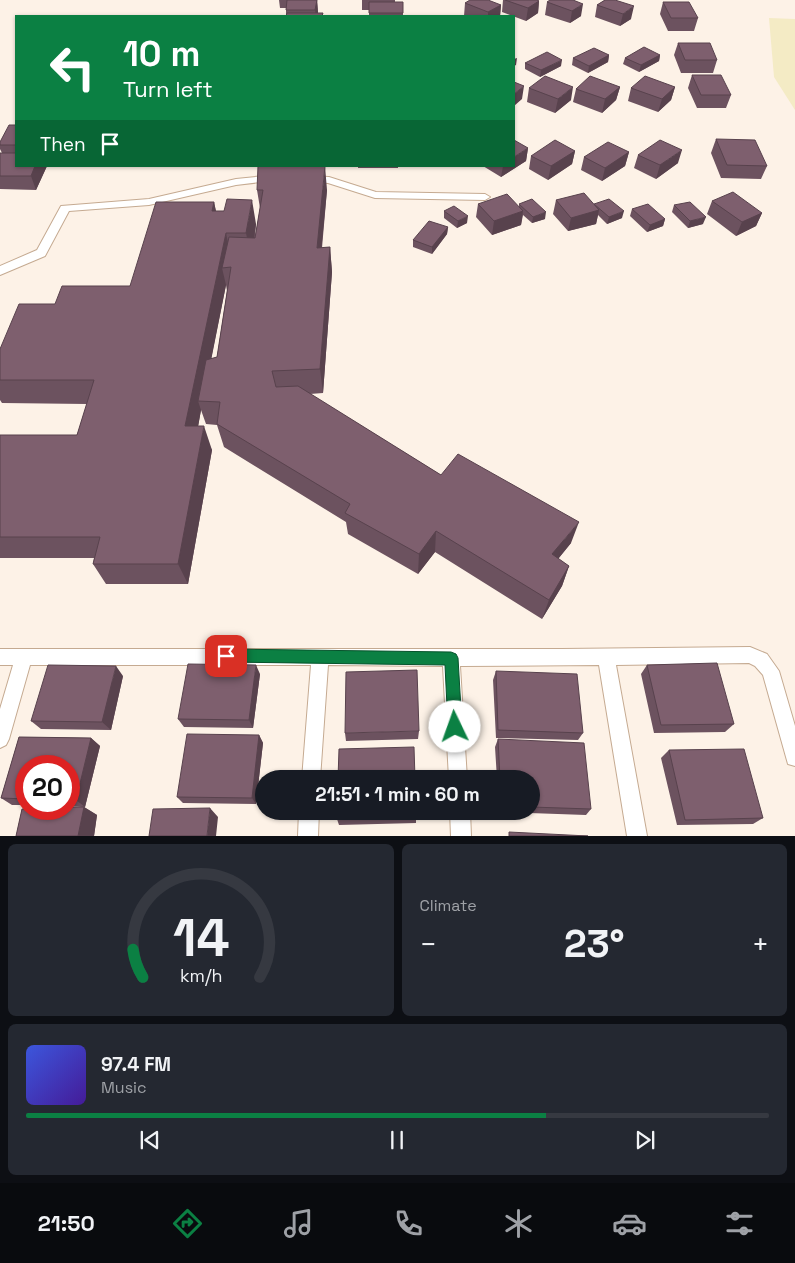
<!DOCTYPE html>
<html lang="en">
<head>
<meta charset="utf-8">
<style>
  body { margin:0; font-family:"Space Grotesk",sans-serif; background:#242831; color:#f1f3f6; height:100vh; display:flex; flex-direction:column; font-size:19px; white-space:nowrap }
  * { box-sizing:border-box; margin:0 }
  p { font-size:16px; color:#9ea1a6 }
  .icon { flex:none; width:28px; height:28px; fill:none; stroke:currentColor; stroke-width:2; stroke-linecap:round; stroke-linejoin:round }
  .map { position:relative; height:836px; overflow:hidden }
  .side { display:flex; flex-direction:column; gap:8px; padding:8px; background:#0d0f14; flex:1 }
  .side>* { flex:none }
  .top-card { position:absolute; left:15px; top:15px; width:500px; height:152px; border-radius:0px; box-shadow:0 1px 4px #0004; background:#0b8043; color:#fff; overflow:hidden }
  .speed { position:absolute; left:15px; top:755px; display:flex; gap:10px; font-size:25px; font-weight:700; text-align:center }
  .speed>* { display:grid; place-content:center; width:65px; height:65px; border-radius:50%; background:#171b24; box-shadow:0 1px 4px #0004; line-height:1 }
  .speed .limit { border:8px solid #d22; background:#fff; color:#111 }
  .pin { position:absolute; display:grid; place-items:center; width:42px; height:42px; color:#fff; margin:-21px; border-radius:10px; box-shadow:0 2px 8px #0006 }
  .me { position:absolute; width:55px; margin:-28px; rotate:357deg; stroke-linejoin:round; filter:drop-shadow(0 0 4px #0008) }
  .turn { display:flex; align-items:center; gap:18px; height:105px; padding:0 25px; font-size:22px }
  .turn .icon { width:65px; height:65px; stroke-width:2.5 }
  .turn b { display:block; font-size:35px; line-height:42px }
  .then { display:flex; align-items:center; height:48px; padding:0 25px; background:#0003; gap:10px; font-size:19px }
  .big { font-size:38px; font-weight:700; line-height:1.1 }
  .side .tile { flex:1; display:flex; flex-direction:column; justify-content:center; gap:8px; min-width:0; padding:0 18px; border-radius:8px; background:#242831 }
  .side .dial { align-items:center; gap:0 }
  .dial svg { height:130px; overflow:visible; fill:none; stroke:#363941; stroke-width:7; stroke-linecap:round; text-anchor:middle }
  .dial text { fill:#f1f3f6; stroke:none }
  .song { display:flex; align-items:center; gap:15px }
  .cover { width:60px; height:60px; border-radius:8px; background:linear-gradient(135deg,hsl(230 70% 55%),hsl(260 70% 35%)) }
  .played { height:5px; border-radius:2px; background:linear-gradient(90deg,#0b8043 70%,#363941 70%) }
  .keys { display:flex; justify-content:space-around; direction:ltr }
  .heat { display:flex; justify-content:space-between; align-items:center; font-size:28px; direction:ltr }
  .side .tiles { flex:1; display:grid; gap:8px; grid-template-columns:1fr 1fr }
  .tile:last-child { grid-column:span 2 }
  .trip { position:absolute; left:255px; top:770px; width:285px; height:50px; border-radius:25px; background:#171b24; box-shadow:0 1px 4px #0004; font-weight:700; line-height:50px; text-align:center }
  .tab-bar { display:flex; height:80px; justify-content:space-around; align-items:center; background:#090b0e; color:#9ea1a6 }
  .tab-bar .icon { width:35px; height:35px }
  .tab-bar .active { color:#0b8043 }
  .tab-bar b { font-size:22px; color:#f1f3f6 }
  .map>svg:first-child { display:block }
  .sand { fill:#f4ebc5 }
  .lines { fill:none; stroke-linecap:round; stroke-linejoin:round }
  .service-casing { stroke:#c5aa91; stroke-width:2 }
  .service { fill:#fff; fill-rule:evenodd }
  .wall { fill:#6c525f; fill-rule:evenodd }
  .shaded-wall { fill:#58424d }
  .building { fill:#7e5f6e; stroke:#58424d }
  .route { fill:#0b8043; stroke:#07532c }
</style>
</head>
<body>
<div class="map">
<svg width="795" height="836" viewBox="0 0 795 836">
  <rect width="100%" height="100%" fill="#fdf2e7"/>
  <path class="sand" d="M769,18L795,19V110L774,77Z"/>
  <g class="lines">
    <g class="service-casing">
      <path id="service" d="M274,175L278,176L279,178L278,180L236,185L149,205L69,211L45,256L0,275V266L37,250L61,206L149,199L236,179Z
        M308,176L329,177L376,192L485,194L490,197L485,200L375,198L328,183L304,181L303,179Z
        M750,647L767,654L779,671L795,726V766L788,764L786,757L763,675L755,666L749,663L616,665L647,836H627L599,665L460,666L467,779H449L443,666L328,665L320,779H302L311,665H30L9,739L6,745L0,748V709L13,665H0V649H562Z
        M299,811H319L318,836H298Z
        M450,811H470L471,836H451Z"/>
    </g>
    <use href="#service" class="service"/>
  </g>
  <path class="wall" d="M279,0H317L318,13H323V16H286V8H280Z
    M362,0H395V2H403V16H412H369V10H362Z
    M503,0H537L539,1L538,13L526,21L502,12Z
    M573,0L581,16L570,23L545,15L547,2Z
    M605,0L631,19L620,26L595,17L597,5Z
    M663,2L698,18L694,31H668L660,14Z
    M465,3L501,5L500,16H464Z
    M678,43L717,60L713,73H681L674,55Z
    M609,55L608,62L588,73L572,65L573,58Z
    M660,55L659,61L639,72L623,64L625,58Z
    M525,63L561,66L540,77L525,69Z
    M692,75L731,95L726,108H697L688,88Z
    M620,87L616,100L602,113L573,102L576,89Z
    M675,87L671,100L658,112L628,101L631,88Z
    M529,88L571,100L555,113L527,102Z
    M16,125V166H47L36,190L0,189V153H2L0,149V142Z
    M716,139L767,166L761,179L721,178L711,153Z
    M528,148L526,161L501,177L483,166H514Z
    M575,151L572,164L548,180L529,169L531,156Z
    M629,152L625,166L602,181L581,170L584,157Z
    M638,155L678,163L656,179L634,168Z
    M358,166H398V168H358Z
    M257,190H327L322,248L330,247L332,272L323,393L310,394L441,475L571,543L558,559L569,566L562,586L542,619L435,552L418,574L348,534L346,522L224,447L217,425L206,424L201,410L198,426L212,450L188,584H106L93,564L94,558H0V435H77L87,404L2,403L0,400V349L55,304L130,286L214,202L216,211L256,224L255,238L260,208ZM226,285L227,291L217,357L211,359Z
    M556,200L594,205V204L622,218L607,224L598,215L596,224L568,231L553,214Z
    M712,201L762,213L756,226L736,236L707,214Z
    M478,204L519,207V204L545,219L532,223L523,215L521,225L492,235L476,217Z
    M674,205L703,224L688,228L672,212Z
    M632,209L665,219L663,226L647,232L630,216Z
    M444,211L467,223L457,228L444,218Z
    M448,227L447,234L432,254L413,247V240Z
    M647,665L734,724L725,732L654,733L641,674Z
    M496,671L583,733L578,740L496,738L493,680Z
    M260,674L253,728L184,727L178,719Z
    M123,676L111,730L41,729L31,721Z
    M419,731L418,739L346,741L345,733Z
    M259,735L263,743L256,804L183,803L177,797Z
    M19,737L91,738L100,746L85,807H84L97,815L94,836H16L22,809H69V807H82L69,806V766H26V805H12L1,798Z
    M498,739L591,809L586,815L498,812L531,811V779H497L495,747Z
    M669,750L763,818L753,824L677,825L661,758Z
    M416,817V823L339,825L337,819Z"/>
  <path class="shaded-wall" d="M317,0L318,12L317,16H316L315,10Z
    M539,1L538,13L526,21L528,8Z
    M583,4L581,16L570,23L572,11Z
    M501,5L500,16H488V12Z
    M634,6L631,19L620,26L623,14Z
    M609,55L608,62L588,73L589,66Z
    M660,55L659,61L639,72L641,65Z
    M517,58L516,65L514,66V59Z
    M562,60L561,66L540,77L541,70Z
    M524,86L522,99L514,106V94Z
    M573,87L571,100L555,113L558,99Z
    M620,87L616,100L602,113L605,99Z
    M675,87L671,100L658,112L662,99Z
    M528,148L526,161L501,177L503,166H514V157Z
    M682,150L678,163L656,179L660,165Z
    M575,151L572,164L548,180L551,166Z
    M629,152L625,166L602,181L605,168Z
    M35,166H47L36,190L31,176Z
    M325,166L327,190L319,273L317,248Z
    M252,200L256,224L251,258L246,233Z
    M214,202L219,227L212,211Z
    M599,210L596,224L568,231L571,218Z
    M523,211L521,225L492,235L494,221Z
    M624,211L622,218L607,224L609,217Z
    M546,212L545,219L532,223L533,217Z
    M762,213L756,226L736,236L742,222Z
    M468,216L467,223L457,228L458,221Z
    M706,217L703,224L688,228L690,221Z
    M665,219L663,226L647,232L650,225Z
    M448,227L447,234L432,254V247Z
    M226,233L231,258L222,268L226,285L203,401H198L201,410L194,450L185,426Z
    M330,247L332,272L323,393L320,369Z
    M204,426L212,450L188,584L178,564Z
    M579,522L571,543L545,575L552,554Z
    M436,531L435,552L418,574L419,554Z
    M569,566L562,586L542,619L549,600Z
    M256,665L260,674L253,728L249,720Z
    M116,666L123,676L111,730L102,722Z
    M259,735L263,743L256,804L252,798Z
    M91,738L100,746L85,807L76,800Z
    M84,807L97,815L94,836H78Z
    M210,808L218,817L216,836H207Z"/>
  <path class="building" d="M287,0H317L315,10H286Z
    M470,0H488L501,5L488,12L465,3Z
    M505,0H537L539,1L528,8Z
    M550,0H573L583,4L572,11L547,2Z
    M605,0H615L634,6L623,14L597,5Z
    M369,2H403V13H369Z
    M663,2H689L698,18H671Z
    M287,13H323L322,16H286Z
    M678,43H710L717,60H685Z
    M644,47L660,55L641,65L625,58Z
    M594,48L609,55L589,66L573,58Z
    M547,52L562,60L541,70L525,63Z
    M692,75H721L731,95H701Z
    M545,76L573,87L558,99L529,88Z
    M590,76L620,87L605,99L576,89Z
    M645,76L675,87L662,99L631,88Z
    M514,82L524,86L514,94Z
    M9,125H16V145H0V142Z
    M716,139L755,140L767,166L727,165Z
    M514,140L528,148L514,157Z
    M555,140L575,151L551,166L531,156Z
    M660,140L682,150L660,165L638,155Z
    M608,142L629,152L605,168L584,157Z
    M0,153H16V166H35L31,176H0Z
    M258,166H325L317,248L330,247L320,369L272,371L276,387L298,386L441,475L458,454L579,522L552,554L569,566L549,600L436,531L419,554L345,513L350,504L217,424L220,402L198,401L206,360L217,357L231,267L222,268L229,237L255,238L263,190H257Z
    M733,192L762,213L742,222L712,201Z
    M584,193L599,210L571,218L556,200Z
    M507,194L523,211L494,221L478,204Z
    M227,199L252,200L246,233H226L185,426H204L178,564H93L100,537H0V435H77L94,380H0V349L19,304H55L62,286H130L156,202H214L212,211H224Z
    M532,199L546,212L533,217L519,204Z
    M609,199L624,211L609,217L594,204Z
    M690,202L706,217L690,221L674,205Z
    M648,204L665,219L650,225L632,209Z
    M454,206L468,216L458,221L444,211Z
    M429,221L448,227L432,247L413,240Z
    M717,663L734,724L661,725L647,665Z
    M188,664L256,665L249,720L178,719Z
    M48,665L116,666L102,722L31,721Z
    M417,670L419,731L345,733L346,672Z
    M496,671L577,674L583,733L498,730Z
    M187,734L259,735L252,798L177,797Z
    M19,737L91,738L76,800H69V766H26V799L1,798Z
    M498,739L584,743L591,809L531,807V779H500Z
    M414,747L415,779H338L339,749Z
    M744,749L763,818L685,820L669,750Z
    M69,807H84L78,836H16L22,809H69Z
    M210,808L207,836H149L153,809Z
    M338,811H416V817L337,819Z
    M509,832L588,836H509Z"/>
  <path class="route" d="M226,649L451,652L456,654L458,658L462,727L460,733L455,735L450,733L448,727L445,665L226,662L221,660L219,656L221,651Z"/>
</svg>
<div class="speed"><div class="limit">20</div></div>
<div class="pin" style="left:226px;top:656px;background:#d93025"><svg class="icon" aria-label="arrive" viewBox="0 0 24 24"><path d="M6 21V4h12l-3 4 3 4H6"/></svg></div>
<svg class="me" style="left:455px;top:727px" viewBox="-20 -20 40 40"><circle r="19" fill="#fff"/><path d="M0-13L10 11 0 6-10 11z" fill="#0b8043"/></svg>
<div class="trip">21:51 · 1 min · 60 m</div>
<div class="top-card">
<div class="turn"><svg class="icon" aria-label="left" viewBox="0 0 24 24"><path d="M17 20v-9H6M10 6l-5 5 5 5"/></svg><div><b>10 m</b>Turn left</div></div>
<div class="then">Then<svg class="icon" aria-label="arrive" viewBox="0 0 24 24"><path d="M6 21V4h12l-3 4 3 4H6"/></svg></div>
</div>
</div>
<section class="side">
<div class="tiles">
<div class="tile dial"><svg viewBox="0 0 100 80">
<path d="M14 69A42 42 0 1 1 86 69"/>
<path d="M14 69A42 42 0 0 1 8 52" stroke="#0b8043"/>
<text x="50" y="56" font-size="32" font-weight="700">14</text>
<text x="50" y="72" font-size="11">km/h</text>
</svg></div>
<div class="tile"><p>Climate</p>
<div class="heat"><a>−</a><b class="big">23°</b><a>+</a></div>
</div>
<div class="tile">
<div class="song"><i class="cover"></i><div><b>97.4 FM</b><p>Music</p></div></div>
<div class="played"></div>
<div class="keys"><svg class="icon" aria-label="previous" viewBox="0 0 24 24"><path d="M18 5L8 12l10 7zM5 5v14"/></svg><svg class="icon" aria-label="pause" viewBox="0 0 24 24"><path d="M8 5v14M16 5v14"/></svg><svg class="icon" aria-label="next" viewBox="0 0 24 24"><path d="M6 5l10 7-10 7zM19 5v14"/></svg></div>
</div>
</div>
</section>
<nav class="tab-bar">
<b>21:50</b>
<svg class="icon active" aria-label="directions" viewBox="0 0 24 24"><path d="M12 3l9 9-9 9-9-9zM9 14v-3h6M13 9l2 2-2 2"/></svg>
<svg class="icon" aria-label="music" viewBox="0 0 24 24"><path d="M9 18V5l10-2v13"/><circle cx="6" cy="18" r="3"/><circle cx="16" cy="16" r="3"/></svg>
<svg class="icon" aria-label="phone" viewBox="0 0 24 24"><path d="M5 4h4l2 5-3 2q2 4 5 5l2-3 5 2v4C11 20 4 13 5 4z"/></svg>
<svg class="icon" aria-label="climate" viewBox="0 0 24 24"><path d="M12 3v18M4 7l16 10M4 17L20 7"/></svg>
<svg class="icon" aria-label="car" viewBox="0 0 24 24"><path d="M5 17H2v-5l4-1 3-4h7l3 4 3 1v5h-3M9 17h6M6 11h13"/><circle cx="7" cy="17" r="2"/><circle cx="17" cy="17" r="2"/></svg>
<svg class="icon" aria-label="filters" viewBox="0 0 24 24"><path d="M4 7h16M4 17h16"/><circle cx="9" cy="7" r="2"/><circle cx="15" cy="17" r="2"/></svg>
</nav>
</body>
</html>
